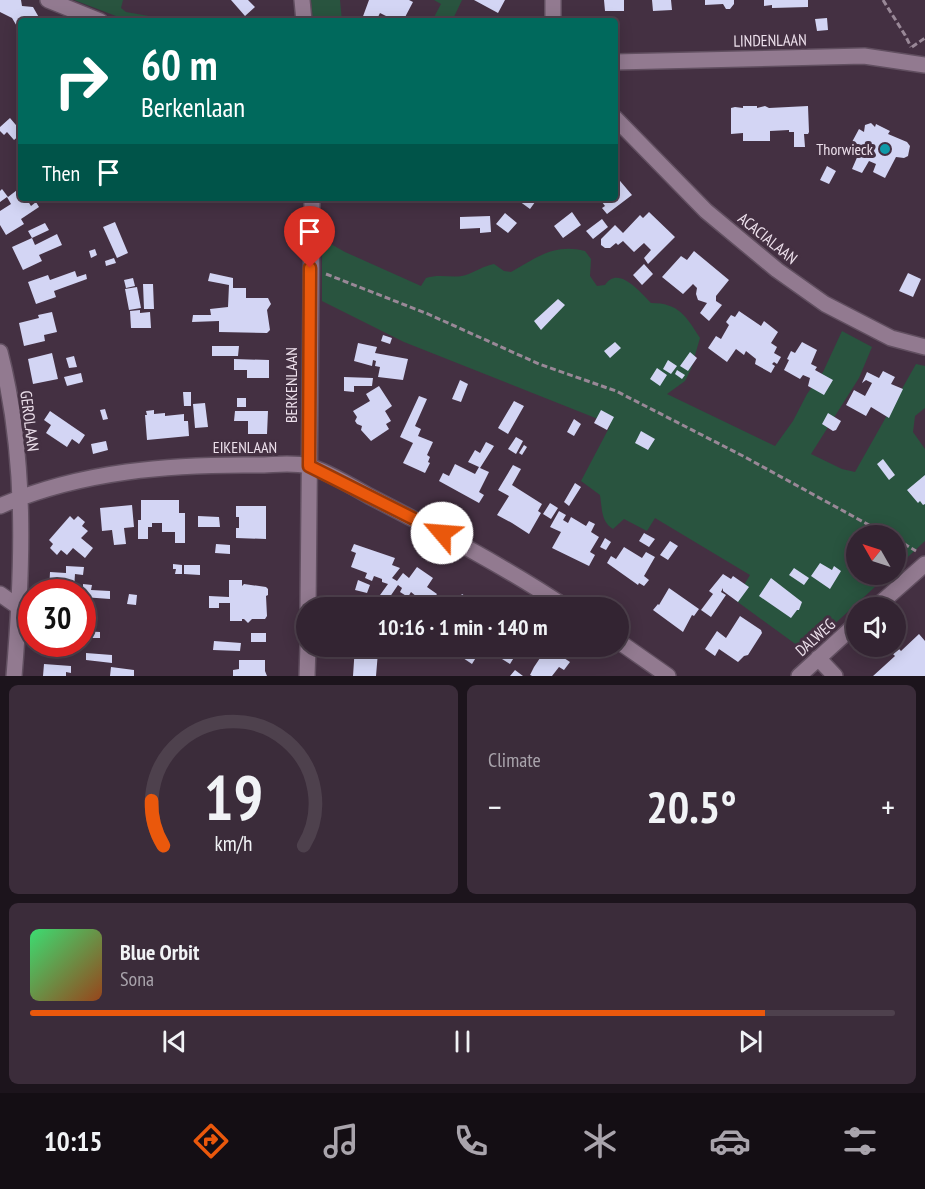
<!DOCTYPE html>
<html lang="en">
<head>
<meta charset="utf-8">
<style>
  body { margin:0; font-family:"PT Sans Narrow",sans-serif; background:#3b2c3a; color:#f1f3f6; height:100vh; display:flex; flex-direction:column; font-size:22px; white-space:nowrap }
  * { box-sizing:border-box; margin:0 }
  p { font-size:20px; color:#a9a4ac }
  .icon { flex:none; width:33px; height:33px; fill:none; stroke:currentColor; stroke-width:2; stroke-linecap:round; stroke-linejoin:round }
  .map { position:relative; height:676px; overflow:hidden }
  .panel { display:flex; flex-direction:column; gap:9px; padding:9px; background:#1c141c; flex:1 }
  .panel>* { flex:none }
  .top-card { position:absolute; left:18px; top:18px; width:600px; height:183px; border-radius:6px; box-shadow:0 3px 15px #0003,0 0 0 2px #4e414d; background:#00695c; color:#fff; overflow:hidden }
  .needle { width:39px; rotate:309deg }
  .tools { position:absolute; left:846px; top:525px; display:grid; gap:12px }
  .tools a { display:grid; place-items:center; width:60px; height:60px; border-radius:50%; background:#332432; box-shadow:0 3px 15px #0003,0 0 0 2px #4e414d; font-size:30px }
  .speed { position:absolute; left:18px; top:579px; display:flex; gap:12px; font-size:30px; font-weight:700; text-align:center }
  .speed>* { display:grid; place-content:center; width:78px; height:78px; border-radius:50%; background:#332432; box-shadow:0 3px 15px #0003,0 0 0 2px #4e414d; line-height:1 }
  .speed .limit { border:9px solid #d22; background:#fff; color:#111 }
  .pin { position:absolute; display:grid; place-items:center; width:51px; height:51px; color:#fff; margin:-62px -26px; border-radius:50% 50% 50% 0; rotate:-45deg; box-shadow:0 0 6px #0007 }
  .pin .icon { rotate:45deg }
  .me { position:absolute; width:66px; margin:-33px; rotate:297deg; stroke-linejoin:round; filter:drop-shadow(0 0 4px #0008) }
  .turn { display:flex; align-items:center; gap:21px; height:126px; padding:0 24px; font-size:27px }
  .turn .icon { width:78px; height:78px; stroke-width:2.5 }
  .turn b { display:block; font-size:42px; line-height:51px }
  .then { display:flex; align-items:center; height:57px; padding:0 24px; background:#0003; gap:12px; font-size:22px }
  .big { font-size:45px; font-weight:800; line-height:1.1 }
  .panel .tile { flex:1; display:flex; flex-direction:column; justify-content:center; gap:9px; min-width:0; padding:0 21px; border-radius:9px; background:#3b2c3a }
  .panel .dial { align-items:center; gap:0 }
  .dial svg { height:156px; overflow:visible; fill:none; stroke:#4e414d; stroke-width:7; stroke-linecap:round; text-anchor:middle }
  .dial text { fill:#f1f3f6; stroke:none }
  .song { display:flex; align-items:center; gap:18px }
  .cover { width:72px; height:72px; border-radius:9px; background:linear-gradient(135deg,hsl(140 70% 55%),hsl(20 70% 35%)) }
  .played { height:6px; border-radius:3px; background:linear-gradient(90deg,#ea580c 85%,#4e414d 85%) }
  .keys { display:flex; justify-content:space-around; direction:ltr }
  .heat { display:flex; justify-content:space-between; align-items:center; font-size:33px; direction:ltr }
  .panel .tiles { flex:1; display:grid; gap:9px; grid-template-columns:1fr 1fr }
  .tile:last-child { grid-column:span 2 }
  .trip { position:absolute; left:296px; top:597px; width:333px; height:60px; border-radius:30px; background:#332432; box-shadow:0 3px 15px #0003,0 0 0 2px #4e414d; font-weight:800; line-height:60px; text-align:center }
  .tabs { display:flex; height:96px; justify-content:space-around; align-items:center; background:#140e14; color:#a9a4ac }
  .tabs .icon { width:42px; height:42px }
  .tabs .on { color:#ea580c }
  .tabs b { font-size:27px; color:#f1f3f6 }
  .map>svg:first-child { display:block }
  .green { fill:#29543f }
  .building { fill:#d3d5f4 }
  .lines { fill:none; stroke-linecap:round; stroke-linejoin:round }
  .minor-casing { stroke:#614f60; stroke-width:18 }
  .path { stroke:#998897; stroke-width:3; stroke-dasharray:6 3; stroke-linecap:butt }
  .minor { stroke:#927a90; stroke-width:15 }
  .route-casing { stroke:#983908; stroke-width:15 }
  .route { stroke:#ea580c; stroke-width:10 }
  .culture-dot { fill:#0f9aa8; stroke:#443042; stroke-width:2 }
  .labels { text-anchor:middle; stroke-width:6; stroke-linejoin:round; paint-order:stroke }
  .street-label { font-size:16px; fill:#ede0ec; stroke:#443042 }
  .poi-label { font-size:16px; fill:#ede0ec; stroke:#443042; text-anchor:end }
</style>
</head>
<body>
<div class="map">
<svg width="925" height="676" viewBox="0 0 925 676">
  <rect width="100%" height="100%" fill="#443042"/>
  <path class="green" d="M74,0H123L121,8L126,12L178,21H129Z
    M311,0H340L342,21H313Z
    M434,0H462L452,21H432L441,4Z
    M322,239L345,252L421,286L426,278C441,273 452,279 466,275C475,272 483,266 494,264L504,271L511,272C536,258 554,243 585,251L591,259L590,276L597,286L605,285C618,265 640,292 651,303C679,303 686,316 700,338L691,369L685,381L667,394L775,446L793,421L807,394L823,372L842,331L872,347L859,378L811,454L842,469L855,472L916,364L925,366V408L915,416L913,432L925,449V541L896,568V536H856V574L888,575L805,651L735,600L750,575L655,518L647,531L624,519L613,529C601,522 602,508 600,495L581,481L610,426L598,419L404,342L322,301Z"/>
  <path class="building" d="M0,0H21L22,6L33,7L41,21H21V33L12,18L0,12Z
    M231,0H248L255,7L245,16Z
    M369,0H409L413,2L403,21H396L380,13L376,21H367L362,19Z
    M474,0H505L498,13Z
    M604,0H624V11H605Z
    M652,0H671L672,10L653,11Z
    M705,0H734V4L730,9H726L723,4L705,5Z
    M764,0H808V7L772,8V5L764,6Z
    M827,18L828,30L817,31L815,19Z
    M743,106H757V108L765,106L769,108L808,106L809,132L808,134H804L805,147H794V132H789V130L770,131V141H743V133L731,134V108L735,107L743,108Z
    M10,118L21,131V134L14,140L7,132L4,135L0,131V127Z
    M871,123L875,127L876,124L890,131L888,134L907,142L910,146L908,156L904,158L896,157L885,178L873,172L876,164L869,161L862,173L852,169L862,146L852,142L859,129L864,132L865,125Z
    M827,166L836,171L829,184L820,180Z
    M615,175L632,195L607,214L602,208L605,206L599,198H615Z
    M21,187V198H26L31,206L36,202L39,207L21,219L24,224L6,235L0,225V211L11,204L7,197L0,202V191L2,189L8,197Z
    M367,198H391V201H367Z
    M522,198H538L530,209L519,201Z
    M572,212L581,225L563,238L554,226Z
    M649,212L675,237L648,264L644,258L651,250L644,243L634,252L623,241L618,245L616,243L610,248H605L601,245V239L615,225L623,233L640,215L643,218Z
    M505,213L517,223L508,233L496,224Z
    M490,216L491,232L480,233V228L460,229V217Z
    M602,219L608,227L593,239L586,231Z
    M115,222L128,253L117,258L103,227Z
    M45,223L49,230L32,238L28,231Z
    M57,234L62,245L39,255L42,261L23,270L12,247L32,238L35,245Z
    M95,249L97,255L91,258L89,251Z
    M694,251L729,280L716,296V301L722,305L709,321L700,313L707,303L698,300L696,294L697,288L693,284L683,294L662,277L681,256L687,260Z
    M114,258L116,263L106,266L105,261Z
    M644,264L653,274L642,285L633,275Z
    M75,271L77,277L86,274L87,279L54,291L56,297L36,304L28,282L48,275L50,280Z
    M210,273L233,278V288H246V298H268L271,304L267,310L270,330L267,333L219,332V321L192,322L193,315H211L210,309L228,307L229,285L208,281Z
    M908,273L921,279L913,297L899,291Z
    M133,278L135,286L126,288L124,280Z
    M143,284H153L154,309H144Z
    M137,287L141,308L129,310L125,289Z
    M558,299L565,305L541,330L534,321Z
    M140,310V313L150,312L151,328H131L130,311Z
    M739,311L761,326L764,321L778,332L771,343L777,347L774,353L781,357L777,364L774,362L772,364L775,366L771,373L755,364L756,359L746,351L744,355L736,349L727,362L708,348L716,336L721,339L729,325L726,322L731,315L735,317Z
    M52,312L57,332L44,335L45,341L24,346L19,323L39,318L38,315Z
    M383,335L392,338L390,344L381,341Z
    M615,342L621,348L610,358L604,351Z
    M802,342L817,350L811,364L817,367L815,370L833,380L824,395L808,386L810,378L803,375L800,379L784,370L789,360L787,359L791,351L795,353Z
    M358,343L377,347L375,353L408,359L403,380L378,377L380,367L375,366L376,361L373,360L372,366L354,361Z
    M212,346H239L238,356H212Z
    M690,352L697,358L688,371L680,366Z
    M52,353L58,379L33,384L28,359Z
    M74,356L77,367L69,368L66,358Z
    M234,359L269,360V378H247V370H234Z
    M668,360L677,366L671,374L663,369Z
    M657,368L667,375L660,386L650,379Z
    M677,370L685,375L682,379L675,374Z
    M883,371L895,377L891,384L903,389L889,418L871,407L866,416L846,405L854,390L865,396L872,383L866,380L862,383L867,372L879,378Z
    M81,373L83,382L67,386L64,377Z
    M344,377L373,378L372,386H354V392L344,391Z
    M460,380L468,384L461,402L452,399Z
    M379,386L392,406L385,411L391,421L386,424L389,429L371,441L361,430L362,426L357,424L355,421L357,417L353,411L370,401L366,394Z
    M183,392H191V406H184Z
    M419,396L427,399L415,426L421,429L418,436L433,442L427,455L430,457L428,462L430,463L425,473L403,463L413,443L400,437Z
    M237,398H246V407H237Z
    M514,401L524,406L508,434L498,428Z
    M205,403L208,427L195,428L193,404Z
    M105,409L108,419L103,420L100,410Z
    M154,410V414L165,413V416L184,414V421H188L189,436L147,440L145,415H147L146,411Z
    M601,410L614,417L607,430L594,423Z
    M50,411L85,435L79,444L72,439L67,447L46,433L51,425L44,420Z
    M235,411H268L267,434H248V421H234Z
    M828,413L841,421L836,430L833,431L822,424Z
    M574,419L581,424L574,436L567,432Z
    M641,431L655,439L648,450L635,443Z
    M516,437L523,441L516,454L508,449Z
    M106,441L108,450L93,454L91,444Z
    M486,442L494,446L480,468L489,472L479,492L484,495L479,503L439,481L443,473L449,476L455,464L475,474L479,467L468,462L475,450L480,453Z
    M524,445L527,447L522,455L519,453Z
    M883,459L895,475L889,480L877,464Z
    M513,465L521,469L512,485L542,504L538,511L541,513L529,534L512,523L497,515L509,496L498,490Z
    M925,475V504L923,505L920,501L918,503L907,490Z
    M575,483L581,487L569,506L564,502Z
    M141,500H179V513H185V543H175V532H162V523H152V527H148V539H138V520H141Z
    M550,503L558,508L551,519L543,514Z
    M132,505L134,527L124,528L126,544L114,545L112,530L102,531L100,508Z
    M236,506H266V539L236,538V528H239V517H236Z
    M559,511L566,515L563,520L568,523L571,517L586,526L589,521L595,524L591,532L599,537L590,552L595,555L589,566L552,548L561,532L550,527Z
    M70,516L74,520L78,516L85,522L82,526L88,531L81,538L93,548L85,558L73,548L67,555L61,550L57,555L50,548L53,544L49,540Z
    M198,516L219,517L220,527H198Z
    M644,533L655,539L649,547L639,541Z
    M605,538L611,542L606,550L600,547Z
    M670,541L678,546L668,560L660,555Z
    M216,544L230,545V554L215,553Z
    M354,544L395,558L392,565L400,568L392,578L397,581L403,573L409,578L417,567L433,578L427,587L437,594L428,606L411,592L408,597L400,592L402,588L398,585L383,607L375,602L388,584L382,582V579L374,576L372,581L365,578L367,573L351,567L356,553L351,551Z
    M624,547L642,558L646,552L655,557L644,576L649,580L644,586L639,583L638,585L607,563L611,556L616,559Z
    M820,563L832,570L834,566L841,571L830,589L811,576Z
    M173,564L182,565V574H175L176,569H173Z
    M184,565H200V575L184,574Z
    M66,566L84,567L83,575L75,574L74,589L83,590V584L92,585L91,590L110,591V599L83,597L82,592H49L50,572L66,573Z
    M794,568L809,578L804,585L789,575Z
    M723,574L731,579L733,576L749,587L738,602L723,591V588L721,592L726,595L711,617L701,610L713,594L709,591Z
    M771,578L802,602L799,610H797L791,618L759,596Z
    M229,580H242V586L244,584L266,587L268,589V595L266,596L267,616L265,619H252L248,623L244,619H242V621H230V603H219V608H209V596L229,597Z
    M358,580L370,585L367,593L355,590Z
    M669,588L699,609L694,616L692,615L683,632L653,610L658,604L659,605Z
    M129,594L137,595L136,605L127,604Z
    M462,594L477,604L474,608H452Z
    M442,597L453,604L451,608H435Z
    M740,616L761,630L762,633L748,655L744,656L738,662L719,649L715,656L705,649L717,631L726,638Z
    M82,631L100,632V638H82Z
    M251,633H266V642H251Z
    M919,634L925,641V676H873L895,656L893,654L899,649L901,651Z
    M214,641L241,643L240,651L213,650Z
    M46,644H77L76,653L45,651Z
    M355,646H390L383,652H378L376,676H353Z
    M470,646L480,651L472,664L463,658Z
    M488,646H511L518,651L510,664L486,649Z
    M548,646L563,654L564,658L570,662L564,670L559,667L552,676H532L530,675L534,667Z
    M86,653L112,655V663L86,660Z
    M239,660H265V671L267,676H233V670L239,669Z
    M44,664L71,666V673L66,672V676H43Z
    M111,667L134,670V676H110Z
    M515,670L523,676H510Z"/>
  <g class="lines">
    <g class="minor-casing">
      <path id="minor" d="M48,0L100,21
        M302,0L304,21
        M553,21V0
        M615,62L864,56L925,65
        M615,118L706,211L777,270L825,304L891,338L925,347
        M0,352C27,457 23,568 14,676
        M0,506C81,471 171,464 258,465C274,465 293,462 308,466C323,469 355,488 369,496C437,531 504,566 567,608
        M0,594L20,608
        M308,608L312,198
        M875,608L925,564
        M618,641L668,676
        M818,658L835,676
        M307,676L308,646
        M799,676L856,624"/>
    </g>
    <path class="path" d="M883,0L905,35L911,47
      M912,47L925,38
      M326,274L428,314L539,364L616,391L743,456L889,536
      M896,539L916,551
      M896,549L904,564"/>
    <use href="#minor" class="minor"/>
  </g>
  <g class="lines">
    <g class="route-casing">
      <path id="route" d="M310,268L309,466L442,533"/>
    </g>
    <use href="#route" class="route"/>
  </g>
  <circle class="culture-dot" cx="885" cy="149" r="6"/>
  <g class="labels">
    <g class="street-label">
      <text transform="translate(770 40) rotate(-1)" y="6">LINDENLAAN</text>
      <text transform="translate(768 238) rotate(39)" y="6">ACACIALAAN</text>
      <text transform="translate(291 385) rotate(-90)" y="6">BERKENLAAN</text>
      <text transform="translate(30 421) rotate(83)" y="6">GEROLAAN</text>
      <text x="245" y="453">EIKENLAAN</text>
      <text transform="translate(815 637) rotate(-42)" y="6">DALWEG</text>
    </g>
    <g class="poi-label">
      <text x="873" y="155">Thorwieck</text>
    </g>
  </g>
</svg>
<div class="tools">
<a><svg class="needle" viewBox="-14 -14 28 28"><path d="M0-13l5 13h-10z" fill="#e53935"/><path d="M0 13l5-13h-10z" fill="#a9a4ac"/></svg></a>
<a><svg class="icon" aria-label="sound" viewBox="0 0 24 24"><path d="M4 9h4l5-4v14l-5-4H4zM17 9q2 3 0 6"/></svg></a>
</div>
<div class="speed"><div class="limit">30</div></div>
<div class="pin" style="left:310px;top:268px;background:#d93025"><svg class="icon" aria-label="arrive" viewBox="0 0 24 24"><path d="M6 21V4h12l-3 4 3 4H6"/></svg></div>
<svg class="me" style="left:442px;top:533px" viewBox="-20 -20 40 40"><circle r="19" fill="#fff"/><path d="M0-13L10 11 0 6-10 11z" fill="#ea580c"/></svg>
<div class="trip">10:16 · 1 min · 140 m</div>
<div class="top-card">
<div class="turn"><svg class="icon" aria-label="right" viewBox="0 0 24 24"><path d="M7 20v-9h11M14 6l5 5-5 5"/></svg><div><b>60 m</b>Berkenlaan</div></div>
<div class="then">Then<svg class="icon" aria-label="arrive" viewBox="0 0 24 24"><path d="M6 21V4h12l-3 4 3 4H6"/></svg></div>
</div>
</div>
<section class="panel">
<div class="tiles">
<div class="tile dial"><svg viewBox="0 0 100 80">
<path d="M14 69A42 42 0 1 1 86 69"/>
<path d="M14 69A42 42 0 0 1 8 46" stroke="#ea580c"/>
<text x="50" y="56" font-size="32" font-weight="700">19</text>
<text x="50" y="72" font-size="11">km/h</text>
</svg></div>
<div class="tile"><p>Climate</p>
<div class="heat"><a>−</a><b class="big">20.5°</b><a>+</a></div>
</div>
<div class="tile">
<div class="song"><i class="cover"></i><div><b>Blue Orbit</b><p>Sona</p></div></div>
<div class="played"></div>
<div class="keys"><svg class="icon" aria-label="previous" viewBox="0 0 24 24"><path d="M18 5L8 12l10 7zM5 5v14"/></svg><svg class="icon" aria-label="pause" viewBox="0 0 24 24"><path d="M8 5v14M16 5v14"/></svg><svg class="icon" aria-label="next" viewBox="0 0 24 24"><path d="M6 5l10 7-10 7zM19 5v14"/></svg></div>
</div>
</div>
</section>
<nav class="tabs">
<b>10:15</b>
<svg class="icon on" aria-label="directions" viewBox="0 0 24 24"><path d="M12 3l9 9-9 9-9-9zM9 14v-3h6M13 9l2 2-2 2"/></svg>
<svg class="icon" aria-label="music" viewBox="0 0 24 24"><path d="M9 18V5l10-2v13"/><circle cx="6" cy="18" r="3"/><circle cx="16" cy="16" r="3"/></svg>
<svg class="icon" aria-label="phone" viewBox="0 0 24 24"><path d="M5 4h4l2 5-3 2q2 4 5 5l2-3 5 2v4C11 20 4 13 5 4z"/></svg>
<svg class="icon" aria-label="climate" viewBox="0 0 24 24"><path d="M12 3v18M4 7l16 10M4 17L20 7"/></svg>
<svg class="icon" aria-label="car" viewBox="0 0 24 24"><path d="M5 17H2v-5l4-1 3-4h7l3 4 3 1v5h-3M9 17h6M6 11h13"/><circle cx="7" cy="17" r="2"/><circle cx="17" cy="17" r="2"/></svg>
<svg class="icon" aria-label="filters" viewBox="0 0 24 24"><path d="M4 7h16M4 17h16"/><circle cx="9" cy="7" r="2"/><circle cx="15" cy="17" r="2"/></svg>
</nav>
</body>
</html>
